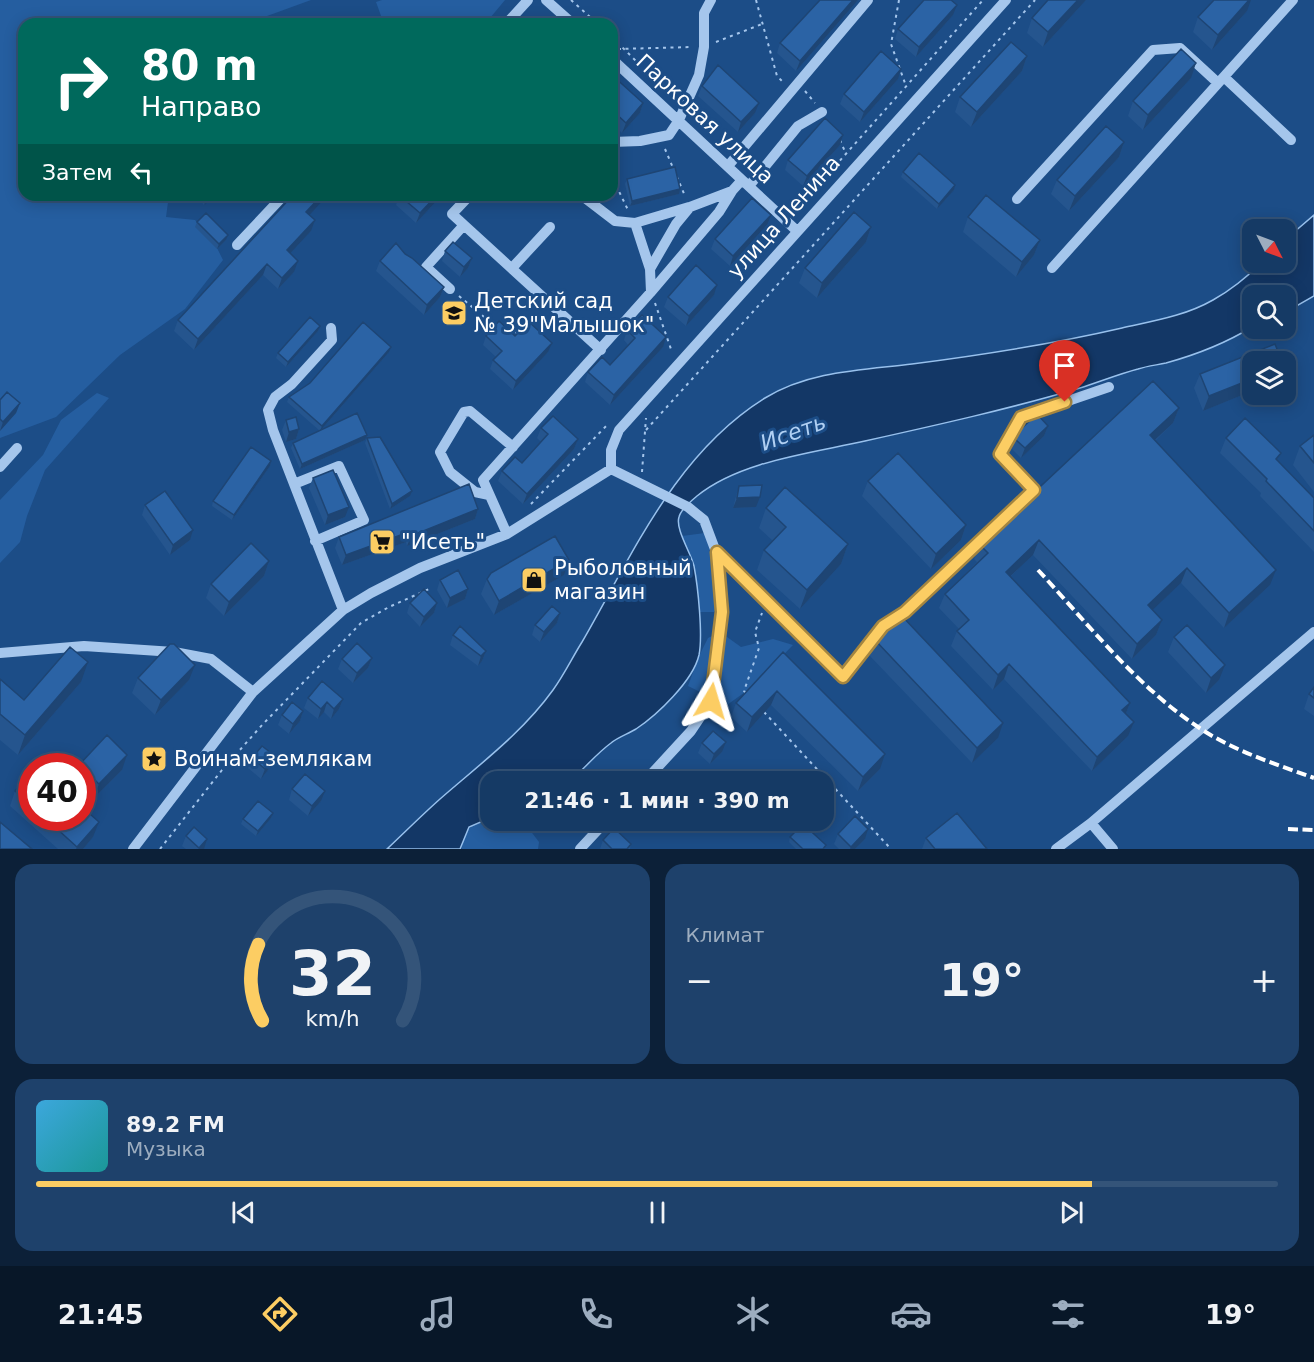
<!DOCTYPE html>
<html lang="ru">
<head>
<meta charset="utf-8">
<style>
  body { margin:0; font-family:"DejaVu Sans",sans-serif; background:#1e416b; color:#f1f3f6; height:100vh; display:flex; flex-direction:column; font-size:22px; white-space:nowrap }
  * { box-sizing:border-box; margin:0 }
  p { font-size:20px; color:#9dadbf }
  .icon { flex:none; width:33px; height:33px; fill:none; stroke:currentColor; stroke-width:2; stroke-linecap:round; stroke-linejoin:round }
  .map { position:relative; height:849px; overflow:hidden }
  .details { display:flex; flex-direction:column; gap:15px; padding:15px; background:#0c2038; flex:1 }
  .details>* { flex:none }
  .hud { position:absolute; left:18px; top:18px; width:600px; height:183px; border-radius:18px; box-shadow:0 3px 15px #0003,0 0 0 2px #345479; background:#00695c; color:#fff; overflow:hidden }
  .needle { width:39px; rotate:132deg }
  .buttons { position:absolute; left:1242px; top:219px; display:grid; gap:12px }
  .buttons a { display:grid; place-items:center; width:54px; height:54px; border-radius:12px; background:#153a65; box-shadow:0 3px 15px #0003,0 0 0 2px #345479; font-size:30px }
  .speed { position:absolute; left:18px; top:753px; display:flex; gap:12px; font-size:30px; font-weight:700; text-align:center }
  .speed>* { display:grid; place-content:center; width:78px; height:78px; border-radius:50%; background:#153a65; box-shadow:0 3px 15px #0003,0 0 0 2px #345479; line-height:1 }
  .speed .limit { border:9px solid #d22; background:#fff; color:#111 }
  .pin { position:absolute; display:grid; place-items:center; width:51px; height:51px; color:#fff; margin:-62px -26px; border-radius:50% 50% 50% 0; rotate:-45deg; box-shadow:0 0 6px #0007 }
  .pin .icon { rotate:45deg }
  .me { position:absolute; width:66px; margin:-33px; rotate:7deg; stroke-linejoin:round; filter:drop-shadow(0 0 4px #0008) }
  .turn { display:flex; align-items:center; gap:21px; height:126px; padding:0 24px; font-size:27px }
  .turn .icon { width:78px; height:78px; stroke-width:2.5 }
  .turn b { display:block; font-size:42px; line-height:51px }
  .then { display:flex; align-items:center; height:57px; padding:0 24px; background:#0003; gap:12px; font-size:22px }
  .big { font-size:45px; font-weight:600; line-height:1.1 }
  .details .tile { flex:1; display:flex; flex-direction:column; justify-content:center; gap:9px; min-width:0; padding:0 21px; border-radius:18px; background:#1e416b }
  .details .dial { align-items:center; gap:0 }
  .dial svg { height:156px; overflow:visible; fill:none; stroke:#345479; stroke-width:7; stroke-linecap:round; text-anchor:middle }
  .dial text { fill:#f1f3f6; stroke:none }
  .song { display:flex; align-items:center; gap:18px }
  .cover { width:72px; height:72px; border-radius:9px; background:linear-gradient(135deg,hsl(200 70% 55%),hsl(180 70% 35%)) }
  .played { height:6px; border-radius:3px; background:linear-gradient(90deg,#fccd63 85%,#345479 85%) }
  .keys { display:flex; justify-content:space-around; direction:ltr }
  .heat { display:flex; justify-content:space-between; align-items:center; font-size:33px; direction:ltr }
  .details .tiles { flex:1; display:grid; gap:15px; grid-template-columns:1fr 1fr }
  .tile:last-child { grid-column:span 2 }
  .trip { position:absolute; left:480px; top:771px; width:354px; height:60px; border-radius:18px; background:#153a65; box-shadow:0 3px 15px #0003,0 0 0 2px #345479; font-weight:600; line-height:60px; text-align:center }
  .dock { display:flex; height:96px; justify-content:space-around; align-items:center; background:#081728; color:#9dadbf }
  .dock .icon { width:42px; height:42px }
  .dock .active { color:#fccd63 }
  .dock b { font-size:27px; color:#f1f3f6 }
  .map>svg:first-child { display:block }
  .green { fill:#255ea0 }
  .water { fill:#133766; stroke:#98c1ed; stroke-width:1.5 }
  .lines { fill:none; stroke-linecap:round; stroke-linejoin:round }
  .path { stroke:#a5c6ec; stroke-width:2; stroke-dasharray:3 4.5; stroke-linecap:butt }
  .minor { stroke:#a5c6ec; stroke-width:10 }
  .rail { stroke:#fff; stroke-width:4; stroke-dasharray:10 4.5; stroke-linecap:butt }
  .wall { fill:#25558e }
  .shaded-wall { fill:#1e4574 }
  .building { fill:#2b63a5; stroke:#1e4574; stroke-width:1.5 }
  .route-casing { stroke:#a48540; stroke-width:15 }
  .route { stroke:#fccd63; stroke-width:10 }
  .labels { text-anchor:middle; stroke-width:6; stroke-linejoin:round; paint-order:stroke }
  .street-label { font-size:21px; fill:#fff; stroke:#1c4d87 }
  .poi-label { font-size:21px; fill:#fff; stroke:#1c4d87; text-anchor:start }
  .water-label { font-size:22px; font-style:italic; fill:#b1d0f3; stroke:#1c4d87 }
</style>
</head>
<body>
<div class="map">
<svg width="1314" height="849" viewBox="0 0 1314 849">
  <rect width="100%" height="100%" fill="#1c4d87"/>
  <path class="green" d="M0,0H311L245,24H24V195H169L166,217L195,220L216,246L223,260L185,309L120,355L56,417L0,438Z
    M382,0H505L485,24H384L376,2Z
    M97,393L109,398L45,470L27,516L20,542L0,563V500L43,455L61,420Z
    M705,533L723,601L714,612H700L694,568L682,536Z
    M720,632L741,647L773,639L793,645L752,687L727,705L688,686L699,656L708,638Z
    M490,818V820L523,821L539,842L538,849H462C462,830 474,823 490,818Z"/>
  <path class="water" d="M1314,215V296L1286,312V296H1252V327C1226,343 1195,355 1166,363C1157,365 1147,366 1138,369C1119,374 1099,382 1080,388C1009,409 937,425 865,441C812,453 740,461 697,496C691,501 681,509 679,517C675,529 691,553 694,566C698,587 703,635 699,655C693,681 657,715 636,729C628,734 618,737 611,743C596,754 584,769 570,781L490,782V818L469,827L460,849H387C405,832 422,815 440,799C480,764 522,733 553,690C564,675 572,658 582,642C633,554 675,454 765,398C809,371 862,370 912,364C982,355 1053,344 1122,328C1153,321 1185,316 1213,300C1231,290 1247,277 1261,263L1286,262V239Z"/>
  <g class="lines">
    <path class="path" d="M571,0L598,24
      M756,0L777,76L783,82
      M899,0L891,44L906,86
      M612,37L671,96
      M716,42L762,24
      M618,49L693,47
      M805,91L815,103
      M840,140L846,154
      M665,149L685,196
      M612,171L614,181L628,210
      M795,211L983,0
      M459,296L496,327
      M655,303L672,352
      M508,330L518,333
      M646,430L1035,0
      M642,472L646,418
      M531,504L609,423
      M746,693L744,691L759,648L755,632L762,613
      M764,712L891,849
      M160,849L222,770L263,724L361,623L389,607L429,589"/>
    <path class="minor" d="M546,0L573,24
      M506,24L528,0
      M612,59L797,231
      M1224,77L1291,140
      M612,142L640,141L669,135L679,120L699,75L704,47V13L711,0
      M728,166L868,0
      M749,186L798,126L822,112
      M585,198L615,221L635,223L689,207
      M1017,199L1153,50L1180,48L1218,83
      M635,223L650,269L651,292
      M464,225L601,350
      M237,245L284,195
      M512,268L550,227
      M1052,268L1293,0
      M650,269L676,224L690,207L732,191
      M450,289L426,267L464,225L452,214L470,195
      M331,328L332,340L292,384L275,397L268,410L273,430L343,610
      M0,467L17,448
      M611,469V450L619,430L1006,0
      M294,484L339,466L364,520L315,541
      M489,495L475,492L450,472L440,452L464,412L470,411L513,447
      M507,534L483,480L651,292L719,212L732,191L742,180
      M716,552L842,677L883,626L905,612L1034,490L1000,454L1021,417L1109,387
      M0,653L84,646L174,652L211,659L253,692
      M1091,823L1113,849
      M133,849L253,692L343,610L371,593L420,568L507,534L611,469L688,507L704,520L716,552L722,612L711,701L691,731L644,782
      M580,849L607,820
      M1056,849L1091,823L1314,632"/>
    <path class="rail" d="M1038,570C1088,624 1139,689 1201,729C1236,752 1276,764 1314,778
      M1288,829L1314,830"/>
  </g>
  <path class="wall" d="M820,0H858L796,71L777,53L780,43Z
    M1048,0H1086L1043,47L1027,33L1032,18Z
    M1247,11L1212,50L1193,32L1198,17Z
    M953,15L916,57L895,39L898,29Z
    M1027,56L1022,71L971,127L955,112L960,97Z
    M612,75L643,103L640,113L622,133L612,124Z
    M1191,78L1143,130L1128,116L1133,101Z
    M898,79L860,122L840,104L844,94Z
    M702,86L755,113L738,132L698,96Z
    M843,135L840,145L803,186L785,170L788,160Z
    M1124,142L1119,157L1069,211L1051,194L1057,180Z
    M903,172L954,190L937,209L901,177Z
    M627,179L679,194L630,206L625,184Z
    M195,195H215L204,205Z
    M293,195H328L309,215L311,231L290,253L294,272L278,289L263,275L194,350L174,331L178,320Z
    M399,195H442L416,223L396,205Z
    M968,217L1040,240L1034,255L1016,277L963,232Z
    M197,222L226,240L217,249L195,227Z
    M767,225L730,266L711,249L715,239Z
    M871,227L866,242L817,298L799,283L805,268Z
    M445,251L472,258L468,268L460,277L442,261Z
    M405,254L444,287L440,297L424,315L376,271L380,261Z
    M714,295L686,326L664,307L668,297Z
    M320,326L318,331L286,367L276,358L278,353Z
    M627,330L663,347L610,405L585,382L588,372L610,365L628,345L624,340Z
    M486,336H515L548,352L513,390L490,369L493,360L496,357L483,345Z
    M389,352L321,430L365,440L300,469L291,448L293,443L320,431L287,402L289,397Z
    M1252,362V391L1203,411L1194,388L1200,374Z
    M0,400L20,403L16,413L0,431Z
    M1179,408L1173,423L1155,441L1270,585L1224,628L1181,583L1152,610L1162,620L1156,635L1132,659L1033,555L1010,577L1130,703L1126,713L1128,736L1092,771L1004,679L993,690L951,646L957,631L959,629L939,608L945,594L977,562L974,559L979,544Z
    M286,420L299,429L296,439L286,442L282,430Z
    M1048,426L1044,436L1021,458L1012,449L1015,439Z
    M541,428L578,439L574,449L523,504L498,481L502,471L522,463L541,442L537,438Z
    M1314,435V492L1293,465L1300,446Z
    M367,438L410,496L390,509L365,443Z
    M1226,438L1278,461L1314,498V552L1260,496L1261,493L1220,453Z
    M271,461L270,466L232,520L212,506L213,501Z
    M313,478L345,517L325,525L309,488Z
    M868,481L966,525L961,540L931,569L862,496Z
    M739,486L756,507L733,508L736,496Z
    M145,505L190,540L170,555L142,515Z
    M766,508L848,544L841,564L800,609L757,570L764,550L773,541L759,528Z
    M478,509L475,519L407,546L406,542L342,565L335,548L339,537Z
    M269,561L264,576L224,616L206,598L211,584Z
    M564,575L494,615L481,594L487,579Z
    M440,580L468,589L465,599L447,608L437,590Z
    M410,603H437L434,613L420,627L407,613Z
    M560,613L557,623L540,642L532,635L535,625Z
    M453,635L486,651L482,661L478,666L450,645Z
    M1174,637L1219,680L1206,693L1168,652Z
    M875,640L998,738L972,763L869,655Z
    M783,652L880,769L858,791L771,705L747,732L731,717L736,703Z
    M372,658L368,668L353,683L338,669L342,659Z
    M138,678L189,680L155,715L132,693Z
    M0,679L24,700L81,682L18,755L0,740Z
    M1314,687V716L1304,709L1309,694Z
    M308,698L343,699L339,709L331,719L324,712L318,719L304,708Z
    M303,711L300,721L289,734L278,725L282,715Z
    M702,743L722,752L710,764L698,753Z
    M252,758L271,766L261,779L248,768Z
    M79,765L122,770L93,799L82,788V766H78Z
    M32,773V818H82L93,837L83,849H58L10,806L15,791Z
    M292,789L321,801L308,816L289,800Z
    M273,813L271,818L256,836L241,824L243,819Z
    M647,820H656L652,825Z
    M838,834L865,839L855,849H839L834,844Z
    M186,836L203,849H186L182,846Z
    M790,837L825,849H796L789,842Z
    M926,838L987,849H922Z
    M603,840L631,844L630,849H600Z"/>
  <path class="shaded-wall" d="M853,0H858L796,71L800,61Z
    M1078,0H1086L1043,47L1048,32Z
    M1249,0H1251L1247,11L1212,50L1218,35Z
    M957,5L953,15L916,57L919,47Z
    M1027,56L1022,71L971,127L977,112Z
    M1196,63L1191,78L1143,130L1148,115Z
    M901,69L898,79L860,122L864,112Z
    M643,103L640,113L622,133L626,123Z
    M759,103L755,113L738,132L741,122Z
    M843,135L840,145L803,186L807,176Z
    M1124,142L1119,157L1069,211L1075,196Z
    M955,185L954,190L937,209L939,204Z
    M680,189L679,194L630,206L632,201Z
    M208,195H215L204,205Z
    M322,195H328L302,223L306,212Z
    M437,195H442L416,223L420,213Z
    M771,215L767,225L730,266L733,256Z
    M315,220L311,231L283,261L287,250Z
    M871,227L866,242L817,298L822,283Z
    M228,235L226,240L217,249L219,244Z
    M1040,240L1034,255L1016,277L1022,262Z
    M472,258L468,268L460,277L464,267Z
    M298,261L294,272L278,289L282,278Z
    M267,264L263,275L194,350L198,339Z
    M717,285L714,295L686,326L689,316Z
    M444,287L440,297L424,315L427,305Z
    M320,326L318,331L286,367L288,362Z
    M666,337L663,347L610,405L614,395Z
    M552,343L548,352L513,390L516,381Z
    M391,347L389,352L320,431L322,426Z
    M1252,379V391L1203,411L1209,396Z
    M20,403L16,413L0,431L3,422Z
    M1179,408L1173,423L1144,450L1150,435Z
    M1048,426L1044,436L1021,458L1025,448Z
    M299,429L296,439L286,442L289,432Z
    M367,435L365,440L300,469L302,464Z
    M578,439L574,449L523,504L527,494Z
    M271,461L270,466L232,520L234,515Z
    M412,491L410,496L390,509L392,504Z
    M760,497L756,507L733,508L737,498Z
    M349,507L345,517L325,525L328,515Z
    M478,509L475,519L407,546L411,536Z
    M966,525L961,540L931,569L936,554Z
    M193,530L190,540L170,555L173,545Z
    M409,532L406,542L342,565L346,555Z
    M1039,540L1033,555L1000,586L1006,572Z
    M848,544L841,564L800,609L807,590Z
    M569,560L564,575L494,615L499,601Z
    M269,561L264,576L224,616L229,602Z
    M1187,568L1181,583L1142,620L1148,605Z
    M1276,570L1270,585L1224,628L1229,613Z
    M468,589L465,599L447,608L450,598Z
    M437,603L434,613L420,627L424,617Z
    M560,613L557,623L540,642L544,632Z
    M1162,620L1156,635L1132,659L1137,644Z
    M486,651L482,661L478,666L481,656Z
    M372,658L368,668L353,683L357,673Z
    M88,662L81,682L18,755L25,735Z
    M1009,664L1004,679L993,690L998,675Z
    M195,665L189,680L155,715L161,700Z
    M1225,665L1219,680L1206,693L1211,678Z
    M777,691L771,705L747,732L752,717Z
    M343,699L339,709L331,719L334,709Z
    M327,702L324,712L318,719L321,709Z
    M1130,703L1124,718L1122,710Z
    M303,711L300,721L289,734L293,724Z
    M1134,722L1128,736L1092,771L1097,757Z
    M1003,723L998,738L972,763L977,748Z
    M726,742L722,752L710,764L714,754Z
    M885,754L880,769L858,791L863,777Z
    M127,755L122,770L93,799L99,784Z
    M275,756L271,766L261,779L265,769Z
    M325,791L321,801L308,816L312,806Z
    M273,813L271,818L256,836L258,831Z
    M99,822L93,837L83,849H76L77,847Z
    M868,829L865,839L855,849H850L851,847Z
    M207,839L204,849H199V848Z"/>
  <path class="building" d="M820,0H853L800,61L780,43Z
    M924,0H951L957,5L919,47L898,29Z
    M1048,0H1078L1048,32L1032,18Z
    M1214,0H1249L1218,35L1198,17Z
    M1011,42L1027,56L977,112L960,97Z
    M1181,49L1196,63L1148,115L1133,101Z
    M881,51L901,69L864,112L844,94Z
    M718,65L759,103L741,122L702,86Z
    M612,75L643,103L626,123L612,110Z
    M825,118L843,135L807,176L788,160Z
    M1106,126L1124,142L1075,196L1057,180Z
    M919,153L955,185L939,204L903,172Z
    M675,167L680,189L632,201L627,179Z
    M293,195H322L306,212L315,220L287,250L298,261L282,278L267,264L198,339L178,320Z
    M399,195H437L420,213Z
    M986,195L1040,240L1022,262L968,217Z
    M752,198L771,215L733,256L715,239Z
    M854,212L871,227L822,283L805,268Z
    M206,213L228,235L219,244L197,222Z
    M453,242L472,258L464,267L445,251Z
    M396,243L405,254L412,258L444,287L427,305L380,261Z
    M696,265L717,285L689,316L668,297Z
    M642,315L666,337L614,395L588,372L602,357L610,365L635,338L627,330Z
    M310,317L320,326L288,362L278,353Z
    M499,321L515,336L529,322L552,343L516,381L493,360L502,351L486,336Z
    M363,322L391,347L322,426L289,397L310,383Z
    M1275,344L1282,362H1252V379L1209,396L1200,374Z
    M1153,381L1179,408L1150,435L1276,570L1229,613L1187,568L1148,605L1162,620L1137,644L1039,540L1006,572L1130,703L1122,710L1134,722L1097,757L1009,664L998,675L957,631L969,620L945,594L988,553L979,544Z
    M7,392L20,403L3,422L0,419V400Z
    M357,413L367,435L302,464L293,443Z
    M1037,414L1048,426L1025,448L1015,439L1021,429Z
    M553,416L578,439L527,494L502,471L515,457L522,463L548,434L541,428Z
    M296,417L299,429L289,432L286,420Z
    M1245,418L1281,453L1276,459L1314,498V531L1266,481L1267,479L1226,438Z
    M1314,435V463L1300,446Z
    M380,437L412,491L392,504L367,438Z
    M251,447L271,461L234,515L213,501Z
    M898,453L966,525L936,554L868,481Z
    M333,470L349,507L328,515L313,478Z
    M469,484L478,509L411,536L409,532L346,555L339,537Z
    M762,485L760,497L737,498L739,486Z
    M785,487L848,544L807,590L764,550L786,527L766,508Z
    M165,491L193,530L173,545L145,505Z
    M555,536L569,560L499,601L487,579L491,573Z
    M251,543L269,561L229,602L211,584Z
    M458,570L468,589L450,598L440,580Z
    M424,589L437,603L424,617L410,603Z
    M552,606L560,613L544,632L535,625Z
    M900,614L1003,723L977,748L875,640Z
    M1187,625L1225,665L1211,678L1174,637Z
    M460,626L486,651L481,656L453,635Z
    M357,643L372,658L357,673L342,659Z
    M170,644H174L195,665L161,700L138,678Z
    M70,647L88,662L25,735L0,714V679L24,700Z
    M783,652L885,754L863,777L777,691L752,717L736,703Z
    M322,681L343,699L334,709L327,702L321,709L308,698Z
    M1314,687V698L1309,694Z
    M292,702L303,711L293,724L282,715Z
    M713,731L726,742L714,754L702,743Z
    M107,735L127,755L99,784L82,768V766H81L79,765Z
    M262,746L275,756L265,769L252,758Z
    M32,773V806L15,791Z
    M305,774L325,791L312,806L292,789Z
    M258,801L273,813L258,831L243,819Z
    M82,807L99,822L77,847L45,818H82Z
    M957,813L987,849H935L926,838Z
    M855,816L868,829L851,847L838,834Z
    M0,822L32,849H0Z
    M803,824L826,845L823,849H803L790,837Z
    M194,827L207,839L199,848L186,836Z
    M614,828L631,844L627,849H612L603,840Z"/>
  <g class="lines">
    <g class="route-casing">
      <path id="route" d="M711,701L722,612L717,552L843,677L883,626L905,612L1034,490L1000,454L1021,417L1065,402"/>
    </g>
    <use href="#route" class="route"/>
  </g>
  <defs>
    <g id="school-square" transform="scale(1.35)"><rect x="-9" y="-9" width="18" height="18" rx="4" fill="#fccd63" stroke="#1c4d87"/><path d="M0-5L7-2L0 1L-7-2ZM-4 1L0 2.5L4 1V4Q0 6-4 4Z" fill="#111"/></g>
    <g id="supermarket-square" transform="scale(1.35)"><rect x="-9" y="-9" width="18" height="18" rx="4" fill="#fccd63" stroke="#1c4d87"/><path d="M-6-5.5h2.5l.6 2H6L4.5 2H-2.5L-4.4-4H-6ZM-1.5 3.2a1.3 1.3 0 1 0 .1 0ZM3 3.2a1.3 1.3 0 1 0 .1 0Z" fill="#111"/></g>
    <g id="shop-square" transform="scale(1.35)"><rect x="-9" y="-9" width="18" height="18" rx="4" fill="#fccd63" stroke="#1c4d87"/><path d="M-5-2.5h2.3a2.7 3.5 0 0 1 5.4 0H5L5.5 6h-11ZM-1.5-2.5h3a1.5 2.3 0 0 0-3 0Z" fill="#111"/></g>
    <g id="sight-square" transform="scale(1.35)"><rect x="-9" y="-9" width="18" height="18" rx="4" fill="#fccd63" stroke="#1c4d87"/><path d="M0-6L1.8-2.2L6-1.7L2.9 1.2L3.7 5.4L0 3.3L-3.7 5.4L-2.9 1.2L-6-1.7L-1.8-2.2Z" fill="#111"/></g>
  </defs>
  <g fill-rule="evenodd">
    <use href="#school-square" x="454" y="313"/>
    <use href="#supermarket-square" x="382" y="542"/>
    <use href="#shop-square" x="534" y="580"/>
    <use href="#sight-square" x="154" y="759"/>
  </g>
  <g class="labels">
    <g class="street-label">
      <text transform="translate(705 119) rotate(43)" y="7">Парковая улица</text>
      <text transform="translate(784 217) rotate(-48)" y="7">улица Ленина</text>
    </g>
    <g class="poi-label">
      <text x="474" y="308">Детский сад<tspan x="474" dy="24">№ 39"Малышок"</tspan></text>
      <text x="401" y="549">"Исеть"</text>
      <text x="554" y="575">Рыболовный<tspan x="554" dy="24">магазин</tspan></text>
      <text x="174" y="766">Воинам-землякам</text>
    </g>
    <g class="water-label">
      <text transform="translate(793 432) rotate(-20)" y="8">Исеть</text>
    </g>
  </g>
</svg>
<div class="buttons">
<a><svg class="needle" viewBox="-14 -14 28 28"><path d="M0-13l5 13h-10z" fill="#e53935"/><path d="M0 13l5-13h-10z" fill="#9dadbf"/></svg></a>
<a><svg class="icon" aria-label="search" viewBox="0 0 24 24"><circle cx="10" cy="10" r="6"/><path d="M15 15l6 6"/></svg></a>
<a><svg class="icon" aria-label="layers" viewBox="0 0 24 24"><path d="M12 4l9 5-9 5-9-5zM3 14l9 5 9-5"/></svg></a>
</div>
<div class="speed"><div class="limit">40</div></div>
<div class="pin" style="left:1065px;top:402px;background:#d93025"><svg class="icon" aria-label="arrive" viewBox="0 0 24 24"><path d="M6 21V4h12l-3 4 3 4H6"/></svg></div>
<svg class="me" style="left:711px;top:701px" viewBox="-20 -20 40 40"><path d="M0-17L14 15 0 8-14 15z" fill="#fccd63" stroke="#fff" stroke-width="4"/></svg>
<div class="trip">21:46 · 1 мин · 390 m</div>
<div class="hud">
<div class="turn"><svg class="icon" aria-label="right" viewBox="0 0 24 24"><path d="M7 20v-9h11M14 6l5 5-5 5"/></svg><div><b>80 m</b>Направо</div></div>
<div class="then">Затем<svg class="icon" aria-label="left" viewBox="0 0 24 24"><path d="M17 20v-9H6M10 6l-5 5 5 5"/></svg></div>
</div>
</div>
<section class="details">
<div class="tiles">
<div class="tile dial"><svg viewBox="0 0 100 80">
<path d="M14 69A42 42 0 1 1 86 69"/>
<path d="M14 69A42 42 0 0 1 12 30" stroke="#fccd63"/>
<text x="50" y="56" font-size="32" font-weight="700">32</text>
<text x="50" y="72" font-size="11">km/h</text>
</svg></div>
<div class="tile"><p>Климат</p>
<div class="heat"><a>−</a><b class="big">19°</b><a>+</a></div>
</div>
<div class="tile">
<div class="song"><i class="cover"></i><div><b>89.2 FM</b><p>Музыка</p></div></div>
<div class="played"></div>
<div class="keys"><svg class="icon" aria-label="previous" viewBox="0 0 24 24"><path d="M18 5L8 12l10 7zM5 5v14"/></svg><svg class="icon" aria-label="pause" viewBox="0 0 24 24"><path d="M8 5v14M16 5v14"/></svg><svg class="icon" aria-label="next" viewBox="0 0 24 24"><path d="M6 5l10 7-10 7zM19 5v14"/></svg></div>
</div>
</div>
</section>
<nav class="dock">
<b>21:45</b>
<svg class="icon active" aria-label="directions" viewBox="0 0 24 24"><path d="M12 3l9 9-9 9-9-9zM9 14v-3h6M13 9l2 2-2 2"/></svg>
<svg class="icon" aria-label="music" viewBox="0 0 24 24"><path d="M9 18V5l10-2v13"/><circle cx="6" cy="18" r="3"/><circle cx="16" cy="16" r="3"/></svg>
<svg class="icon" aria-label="phone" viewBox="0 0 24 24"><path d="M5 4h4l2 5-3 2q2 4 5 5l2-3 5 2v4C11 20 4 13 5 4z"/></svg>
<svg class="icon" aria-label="climate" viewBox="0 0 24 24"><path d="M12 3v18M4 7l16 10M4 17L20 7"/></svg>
<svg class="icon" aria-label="car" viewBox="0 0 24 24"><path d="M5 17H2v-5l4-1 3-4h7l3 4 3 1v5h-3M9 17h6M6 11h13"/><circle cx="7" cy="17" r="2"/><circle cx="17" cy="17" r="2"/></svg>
<svg class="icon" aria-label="filters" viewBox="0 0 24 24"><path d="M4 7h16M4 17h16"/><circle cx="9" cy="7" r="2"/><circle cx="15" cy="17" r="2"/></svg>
<b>19°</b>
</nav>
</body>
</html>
